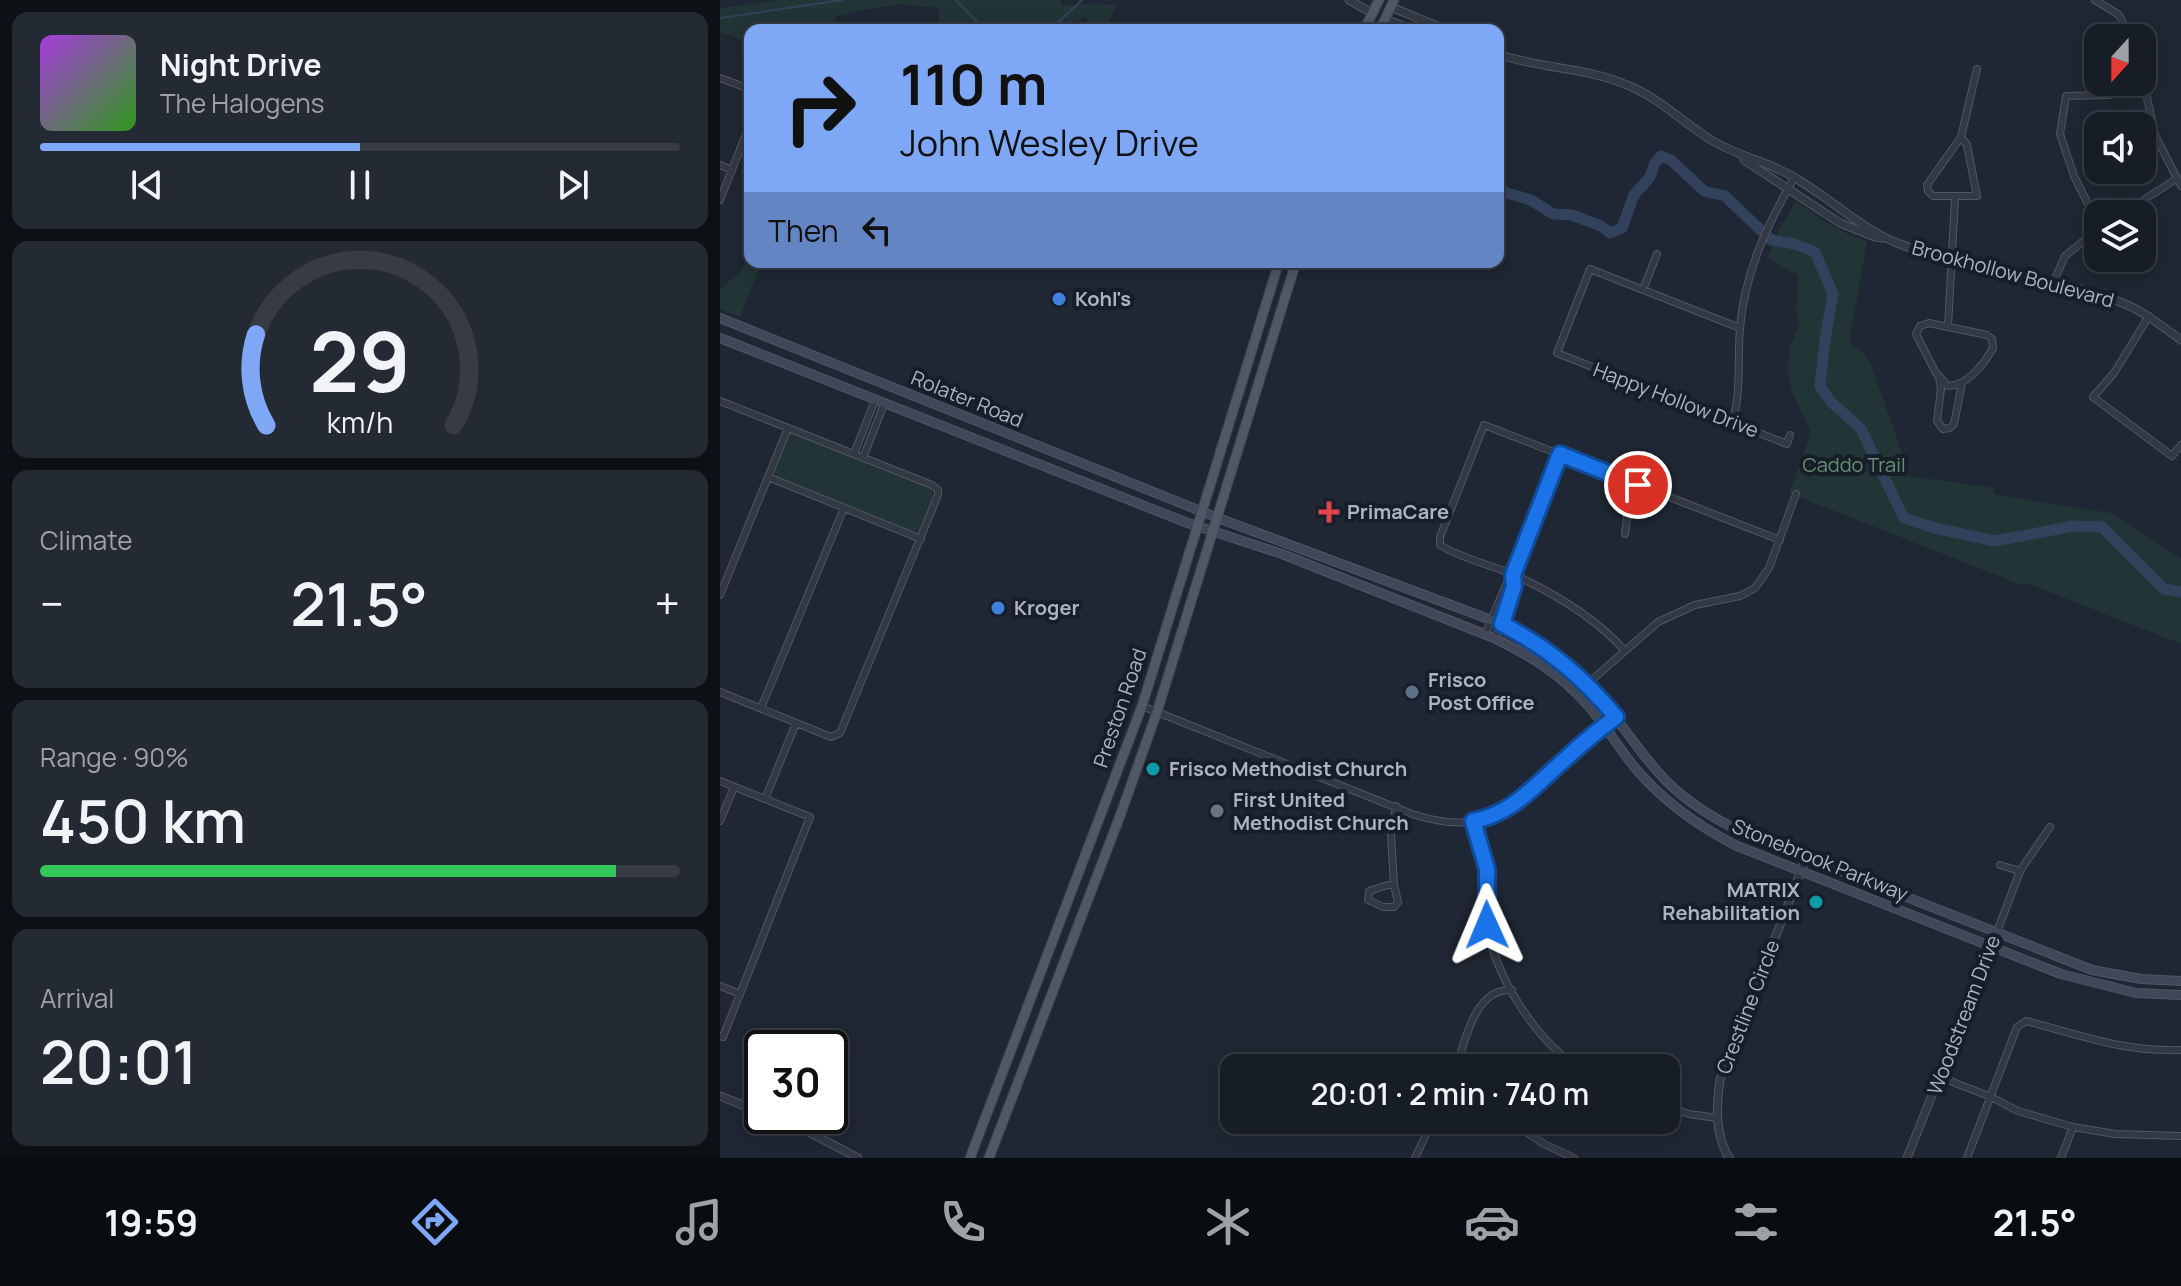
<!DOCTYPE html>
<html lang="en">
<head>
<meta charset="utf-8">
<style>
  body { margin:0; font-family:Manrope,sans-serif; background:#242a33; color:#f1f3f6; height:100vh; display:flex; flex-direction:column; font-size:30px; white-space:nowrap }
  * { box-sizing:border-box; margin:0 }
  p { font-size:26px; color:#9ea2a7 }
  .icon { flex:none; width:44px; height:44px; fill:none; stroke:currentColor; stroke-width:2; stroke-linecap:round; stroke-linejoin:round }
  .map { position:relative; flex:1; overflow:hidden }
  .panel { display:flex; flex-direction:column; gap:12px; padding:12px; background:#0d1015; width:720px }
  .panel>* { flex:none }
  .guide { position:absolute; left:24px; top:24px; width:760px; height:244px; border-radius:16px; box-shadow:0 4px 20px #0003,0 0 0 2px #363b44; background:#7ea7f5; color:#111; overflow:hidden }
  .needle { width:52px; rotate:201deg }
  .buttons { position:absolute; left:1364px; top:24px; display:grid; gap:16px }
  .buttons a { display:grid; place-items:center; width:72px; height:72px; border-radius:16px; background:#171d27; box-shadow:0 4px 20px #0003,0 0 0 2px #363b44; font-size:40px }
  .speed { position:absolute; left:24px; top:1030px; display:flex; gap:16px; font-size:40px; font-weight:700; text-align:center }
  .speed>* { display:grid; place-content:center; width:104px; height:104px; border-radius:50%; background:#171d27; box-shadow:0 4px 20px #0003,0 0 0 2px #363b44; line-height:1 }
  .speed .limit { border:4px solid #111; border-radius:12px; background:#fff; color:#111 }
  .pin { position:absolute; display:grid; place-items:center; width:68px; height:68px; color:#fff; margin:-34px; border:4px solid #fff; border-radius:50%; box-shadow:0 2px 8px #0007 }
  .me { position:absolute; width:88px; margin:-44px; rotate:359deg; stroke-linejoin:round; filter:drop-shadow(0 0 6px #0008) }
  .turn { display:flex; align-items:center; gap:28px; height:168px; padding:0 24px; font-size:36px }
  .turn .icon { width:104px; height:104px; stroke-width:2.5 }
  .turn b { display:block; font-size:56px; line-height:68px }
  .then { display:flex; align-items:center; height:76px; padding:0 24px; background:#0003; gap:16px; font-size:30px }
  .big { font-size:60px; font-weight:600; line-height:1.1 }
  .panel .card { flex:1; display:flex; flex-direction:column; justify-content:center; gap:12px; min-width:0; padding:0 28px; border-radius:16px; background:#242a33 }
  .panel .dial { align-items:center; gap:0 }
  .dial svg { height:208px; overflow:visible; fill:none; stroke:#363b44; stroke-width:7; stroke-linecap:round; text-anchor:middle }
  .dial text { fill:#f1f3f6; stroke:none }
  .song { display:flex; align-items:center; gap:24px }
  .cover { width:96px; height:96px; border-radius:12px; background:linear-gradient(135deg,hsl(280 70% 55%),hsl(110 70% 35%)) }
  .played { height:8px; border-radius:4px; background:linear-gradient(90deg,#7ea7f5 50%,#363b44 50%) }
  .keys { display:flex; justify-content:space-around; direction:ltr }
  .heat { display:flex; justify-content:space-between; align-items:center; font-size:44px; direction:ltr }
  .charge { height:12px; border-radius:6px; background:linear-gradient(90deg,#34c759 90%,#363b44 0) }
  .trip { position:absolute; left:500px; top:1054px; width:460px; height:80px; border-radius:16px; background:#171d27; box-shadow:0 4px 20px #0003,0 0 0 2px #363b44; font-weight:600; line-height:80px; text-align:center }
  .dock { display:flex; height:128px; justify-content:space-around; align-items:center; background:#090c10; color:#9ea2a7 }
  .dock .icon { width:56px; height:56px }
  .dock .active { color:#7ea7f5 }
  .dock b { font-size:36px; color:#f1f3f6 }
  main { display:flex; flex:1; min-height:0 }
  .map>svg:first-child { display:block }
  .green { fill:#223436 }
  .lines { fill:none; stroke-linecap:round; stroke-linejoin:round }
  .stream { stroke:#32425c; stroke-width:2 }
  .river { stroke:#32425c; stroke-width:11 }
  .minor-casing { stroke:#505663; stroke-width:8 }
  .tertiary-casing { stroke:#505663; stroke-width:9 }
  .secondary-casing { stroke:#505663; stroke-width:10 }
  .primary-casing { stroke:#3c424e; stroke-width:11 }
  .minor { stroke:#323945; stroke-width:6 }
  .tertiary { stroke:#323945; stroke-width:7 }
  .secondary { stroke:#404858; stroke-width:8 }
  .primary { stroke:#505865; stroke-width:9 }
  .route-casing { stroke:#114b97; stroke-width:20 }
  .route { stroke:#1a73e8; stroke-width:14 }
  .shop-dot { fill:#3f7fe0; stroke:#181e29; stroke-width:3 }
  .health-dot { fill:#e0444e; stroke:#181e29; stroke-width:3 }
  .service-dot { fill:#5c6f8a; stroke:#181e29; stroke-width:3 }
  .culture-dot { fill:#0f9aa8; stroke:#181e29; stroke-width:3 }
  .worship-dot { fill:#6b7280; stroke:#181e29; stroke-width:3 }
  .labels { text-anchor:middle; stroke-width:8; stroke-linejoin:round; paint-order:stroke }
  .street-label { font-size:20px; fill:#acb3c2; stroke:#181e29 }
  .poi-label { font-size:20px; font-weight:bold; fill:#acb3c2; stroke:#181e29; text-anchor:start }
  .park-label { font-size:20px; fill:#649171; stroke:#181e29 }
</style>
</head>
<body>
<main>
<section class="panel">
<div class="card">
<div class="song"><i class="cover"></i><div><b>Night Drive</b><p>The Halogens</p></div></div>
<div class="played"></div>
<div class="keys"><svg class="icon" aria-label="previous" viewBox="0 0 24 24"><path d="M18 5L8 12l10 7zM5 5v14"/></svg><svg class="icon" aria-label="pause" viewBox="0 0 24 24"><path d="M8 5v14M16 5v14"/></svg><svg class="icon" aria-label="next" viewBox="0 0 24 24"><path d="M6 5l10 7-10 7zM19 5v14"/></svg></div>
</div>
<div class="card dial"><svg viewBox="0 0 100 80">
<path d="M14 69A42 42 0 1 1 86 69"/>
<path d="M14 69A42 42 0 0 1 10 34" stroke="#7ea7f5"/>
<text x="50" y="56" font-size="32" font-weight="700">29</text>
<text x="50" y="72" font-size="11">km/h</text>
</svg></div>
<div class="card"><p>Climate</p>
<div class="heat"><a>−</a><b class="big">21.5°</b><a>+</a></div>
</div>
<div class="card"><p>Range · 90%</p><b class="big">450 km</b><div class="charge"></div></div>
<div class="card"><p>Arrival</p><b class="big">20:01</b></div>
</section>
<div class="map">
<svg width="1461" height="1158" viewBox="0 0 1461 1158">
  <rect width="100%" height="100%" fill="#1f2734"/>
  <path class="green" d="M58,0H341V5L396,4L386,30H376L365,17L338,30H219V8L178,4L115,16L117,30H30V43L0,32V8Z
    M1076,201C1099,218 1119,233 1147,241L1129,344L1141,351L1150,362L1190,476L1275,488L1273,494L1391,513L1461,558V644L1306,583L1304,586L1069,493L1088,442L1090,431L1072,392L1068,373L1069,350L1079,325L1076,311L1078,275L1047,258L1060,228Z
    M30,247V262H42L20,317L0,309V289L22,271Z
    M73,434L211,489L214,496L200,530L193,532L57,477L54,472L69,435Z"/>
  <g class="lines">
    <path class="stream" d="M236,0L265,30
      M0,18L123,0
      M330,30L362,0"/>
    <path class="river" d="M778,187L787,193L811,200L833,214L852,215L881,226L890,233L902,228L914,195L930,177L935,163L941,156L951,160L984,191L1005,196L1051,240L1075,244L1095,252L1113,294L1105,340L1100,386L1111,402L1141,429L1184,518L1215,528L1275,541L1354,526L1382,527L1444,589L1461,592"/>
    <g class="minor-casing">
      <path id="minor" d="M1375,0L1399,15L1411,38
        M1422,74L1435,135L1461,186
        M0,78L30,89
        M1241,137L1247,145L1257,196H1213L1208,191L1207,185L1241,137L1257,69
        M0,165L12,170
        M0,200L30,124
        M1402,214L1456,179
        M1378,224L1354,176L1340,134L1346,96L1388,95L1425,86
        M1333,283L1345,256L1378,229
        M923,290L937,254
        M1429,316L1394,373L1373,397L1452,456L1461,445
        M1209,323L1267,335L1272,339L1273,348C1264,364 1247,386 1228,386L1216,373L1196,334L1200,326Z
        M1228,327L1235,198
        M1020,328L870,269L837,353L1067,444L1070,435
        M1219,377L1221,389L1217,421L1223,429L1230,428L1234,424L1242,383
        M0,401L212,485L218,490V495L120,733L111,737L0,692
        M1012,422C1022,391 1017,361 1020,329C1024,274 1047,225 1074,178
        M134,454L155,400
        M143,458L164,404
        M48,477L201,539
        M905,534L907,517L918,485
        M0,595L68,428
        M765,635L787,582L793,575L840,454
        M774,638C785,620 795,596 793,575
        M905,651C876,618 830,591 790,573C768,564 740,558 720,545V537L764,425L1060,540
        M857,693L938,622L975,605L1020,596L1035,588L1049,568L1076,494
        M422,706L692,814C764,837 789,811 839,765C856,748 876,732 896,717
        M41,708L124,508
        M0,781L90,817L3,1037L0,1036
        M45,799L76,723
        M0,821L14,787
        M753,821C758,836 766,852 767,869C769,887 765,906 767,925C773,973 818,1045 861,1068
        M1280,865L1300,871
        M668,885H674L678,902L674,907H663L648,900L649,891Z
        M674,885L671,835L676,806
        M1277,932L1300,871L1330,827
        M0,986L20,994
        M736,1068C745,1042 754,988 792,990
        M1220,1077L1271,1097L1298,1111L1353,1127L1395,1134L1461,1136
        M946,1106L969,1114L997,1118
        M788,1120L824,1144L854,1158
        M695,1158L713,1120
        M1247,1158L1297,1027L1306,1021C1361,1035 1402,1052 1461,1050
        M1341,1158L1353,1127"/>
    </g>
    <g class="tertiary-casing">
      <path id="tertiary" d="M629,0L652,13
        M671,7L727,30
        M665,19L693,30
        M778,54C820,69 866,67 907,85C940,98 963,123 993,141C1018,156 1045,161 1070,175C1107,195 1138,227 1177,243C1248,271 1328,274 1400,302C1422,310 1442,326 1461,340
        M1024,160L1120,223L1155,237L1162,238
        M0,1096L42,1113
        M50,1116L83,1129L138,1158
        M1009,1158C995,1134 996,1107 1000,1080L1086,858
        M1187,1158L1277,932"/>
    </g>
    <g class="secondary-casing">
      <path id="secondary" d="M0,318L498,518L782,624C814,641 843,659 868,685C894,712 913,744 938,772C961,799 992,818 1024,833L1372,970L1421,979L1461,981
        M0,338L465,522L562,554L774,638C804,653 831,668 855,692C876,712 891,736 908,759C936,796 976,825 1017,846L1341,974L1416,993L1461,995"/>
    </g>
    <g class="primary-casing">
      <path id="primary" d="M644,30L659,0
        M660,30L674,0
        M250,1158L422,706L559,262
        M269,1158L400,816L437,712L576,262"/>
    </g>
    <use href="#minor" class="minor"/>
    <use href="#tertiary" class="tertiary"/>
    <use href="#secondary" class="secondary"/>
    <use href="#primary" class="primary"/>
  </g>
  <g class="lines">
    <g class="route-casing">
      <path id="route" d="M767,925V869L753,821C792,814 813,787 842,762C859,746 877,731 896,717C863,677 828,648 782,624L794,586L793,575L840,454L918,485"/>
    </g>
    <use href="#route" class="route"/>
  </g>
  <g class="shop-dot">
    <circle cx="339" cy="299" r="8"/>
    <circle cx="278" cy="608" r="8"/>
  </g>
  <path class="health-dot" d="M605 500h8v8h8v8h-8v8h-8v-8h-8v-8h8z"/>
  <circle class="service-dot" cx="692" cy="692" r="8"/>
  <g class="culture-dot">
    <circle cx="433" cy="769" r="8"/>
    <circle cx="1096" cy="902" r="8"/>
  </g>
  <circle class="worship-dot" cx="497" cy="811" r="8"/>
  <g class="labels">
    <g class="street-label">
      <text transform="translate(1293 274) rotate(15)" y="7">Brookhollow Boulevard</text>
      <text transform="translate(247 399) rotate(22)" y="7">Rolater Road</text>
      <text transform="translate(956 400) rotate(21)" y="7">Happy Hollow Drive</text>
      <text transform="translate(400 708) rotate(-71)" y="7">Preston Road</text>
      <text transform="translate(1100 860) rotate(22)" y="7">Stonebrook Parkway</text>
      <text transform="translate(1028 1007) rotate(-69)" y="7">Crestline Circle</text>
      <text transform="translate(1244 1015) rotate(-69)" y="7">Woodstream Drive</text>
    </g>
    <g class="poi-label">
      <text x="355" y="306">Kohl's</text>
      <text x="627" y="519">PrimaCare</text>
      <text x="294" y="615">Kroger</text>
      <text x="708" y="687">Frisco<tspan x="708" dy="23">Post Office</tspan></text>
      <text x="449" y="776">Frisco Methodist Church</text>
      <text x="513" y="807">First United<tspan x="513" dy="23">Methodist Church</tspan></text>
      <text x="1080" y="897" text-anchor="end">MATRIX<tspan x="1080" dy="23">Rehabilitation</tspan></text>
    </g>
    <g class="park-label">
      <text x="1134" y="472">Caddo Trail</text>
    </g>
  </g>
</svg>
<div class="buttons">
<a><svg class="needle" viewBox="-14 -14 28 28"><path d="M0-13l5 13h-10z" fill="#e53935"/><path d="M0 13l5-13h-10z" fill="#9ea2a7"/></svg></a>
<a><svg class="icon" aria-label="sound" viewBox="0 0 24 24"><path d="M4 9h4l5-4v14l-5-4H4zM17 9q2 3 0 6"/></svg></a>
<a><svg class="icon" aria-label="layers" viewBox="0 0 24 24"><path d="M12 4l9 5-9 5-9-5zM3 14l9 5 9-5"/></svg></a>
</div>
<div class="speed"><div class="limit">30</div></div>
<div class="pin" style="left:918px;top:485px;background:#d93025"><svg class="icon" aria-label="arrive" viewBox="0 0 24 24"><path d="M6 21V4h12l-3 4 3 4H6"/></svg></div>
<svg class="me" style="left:767px;top:925px" viewBox="-20 -20 40 40"><path d="M0-17L14 15 0 8-14 15z" fill="#1a73e8" stroke="#fff" stroke-width="4"/></svg>
<div class="trip">20:01 · 2 min · 740 m</div>
<div class="guide">
<div class="turn"><svg class="icon" aria-label="right" viewBox="0 0 24 24"><path d="M7 20v-9h11M14 6l5 5-5 5"/></svg><div><b>110 m</b>John Wesley Drive</div></div>
<div class="then">Then<svg class="icon" aria-label="left" viewBox="0 0 24 24"><path d="M17 20v-9H6M10 6l-5 5 5 5"/></svg></div>
</div>
</div>
</main>
<nav class="dock">
<b>19:59</b>
<svg class="icon active" aria-label="directions" viewBox="0 0 24 24"><path d="M12 3l9 9-9 9-9-9zM9 14v-3h6M13 9l2 2-2 2"/></svg>
<svg class="icon" aria-label="music" viewBox="0 0 24 24"><path d="M9 18V5l10-2v13"/><circle cx="6" cy="18" r="3"/><circle cx="16" cy="16" r="3"/></svg>
<svg class="icon" aria-label="phone" viewBox="0 0 24 24"><path d="M5 4h4l2 5-3 2q2 4 5 5l2-3 5 2v4C11 20 4 13 5 4z"/></svg>
<svg class="icon" aria-label="climate" viewBox="0 0 24 24"><path d="M12 3v18M4 7l16 10M4 17L20 7"/></svg>
<svg class="icon" aria-label="car" viewBox="0 0 24 24"><path d="M5 17H2v-5l4-1 3-4h7l3 4 3 1v5h-3M9 17h6M6 11h13"/><circle cx="7" cy="17" r="2"/><circle cx="17" cy="17" r="2"/></svg>
<svg class="icon" aria-label="filters" viewBox="0 0 24 24"><path d="M4 7h16M4 17h16"/><circle cx="9" cy="7" r="2"/><circle cx="15" cy="17" r="2"/></svg>
<b>21.5°</b>
</nav>
</body>
</html>
